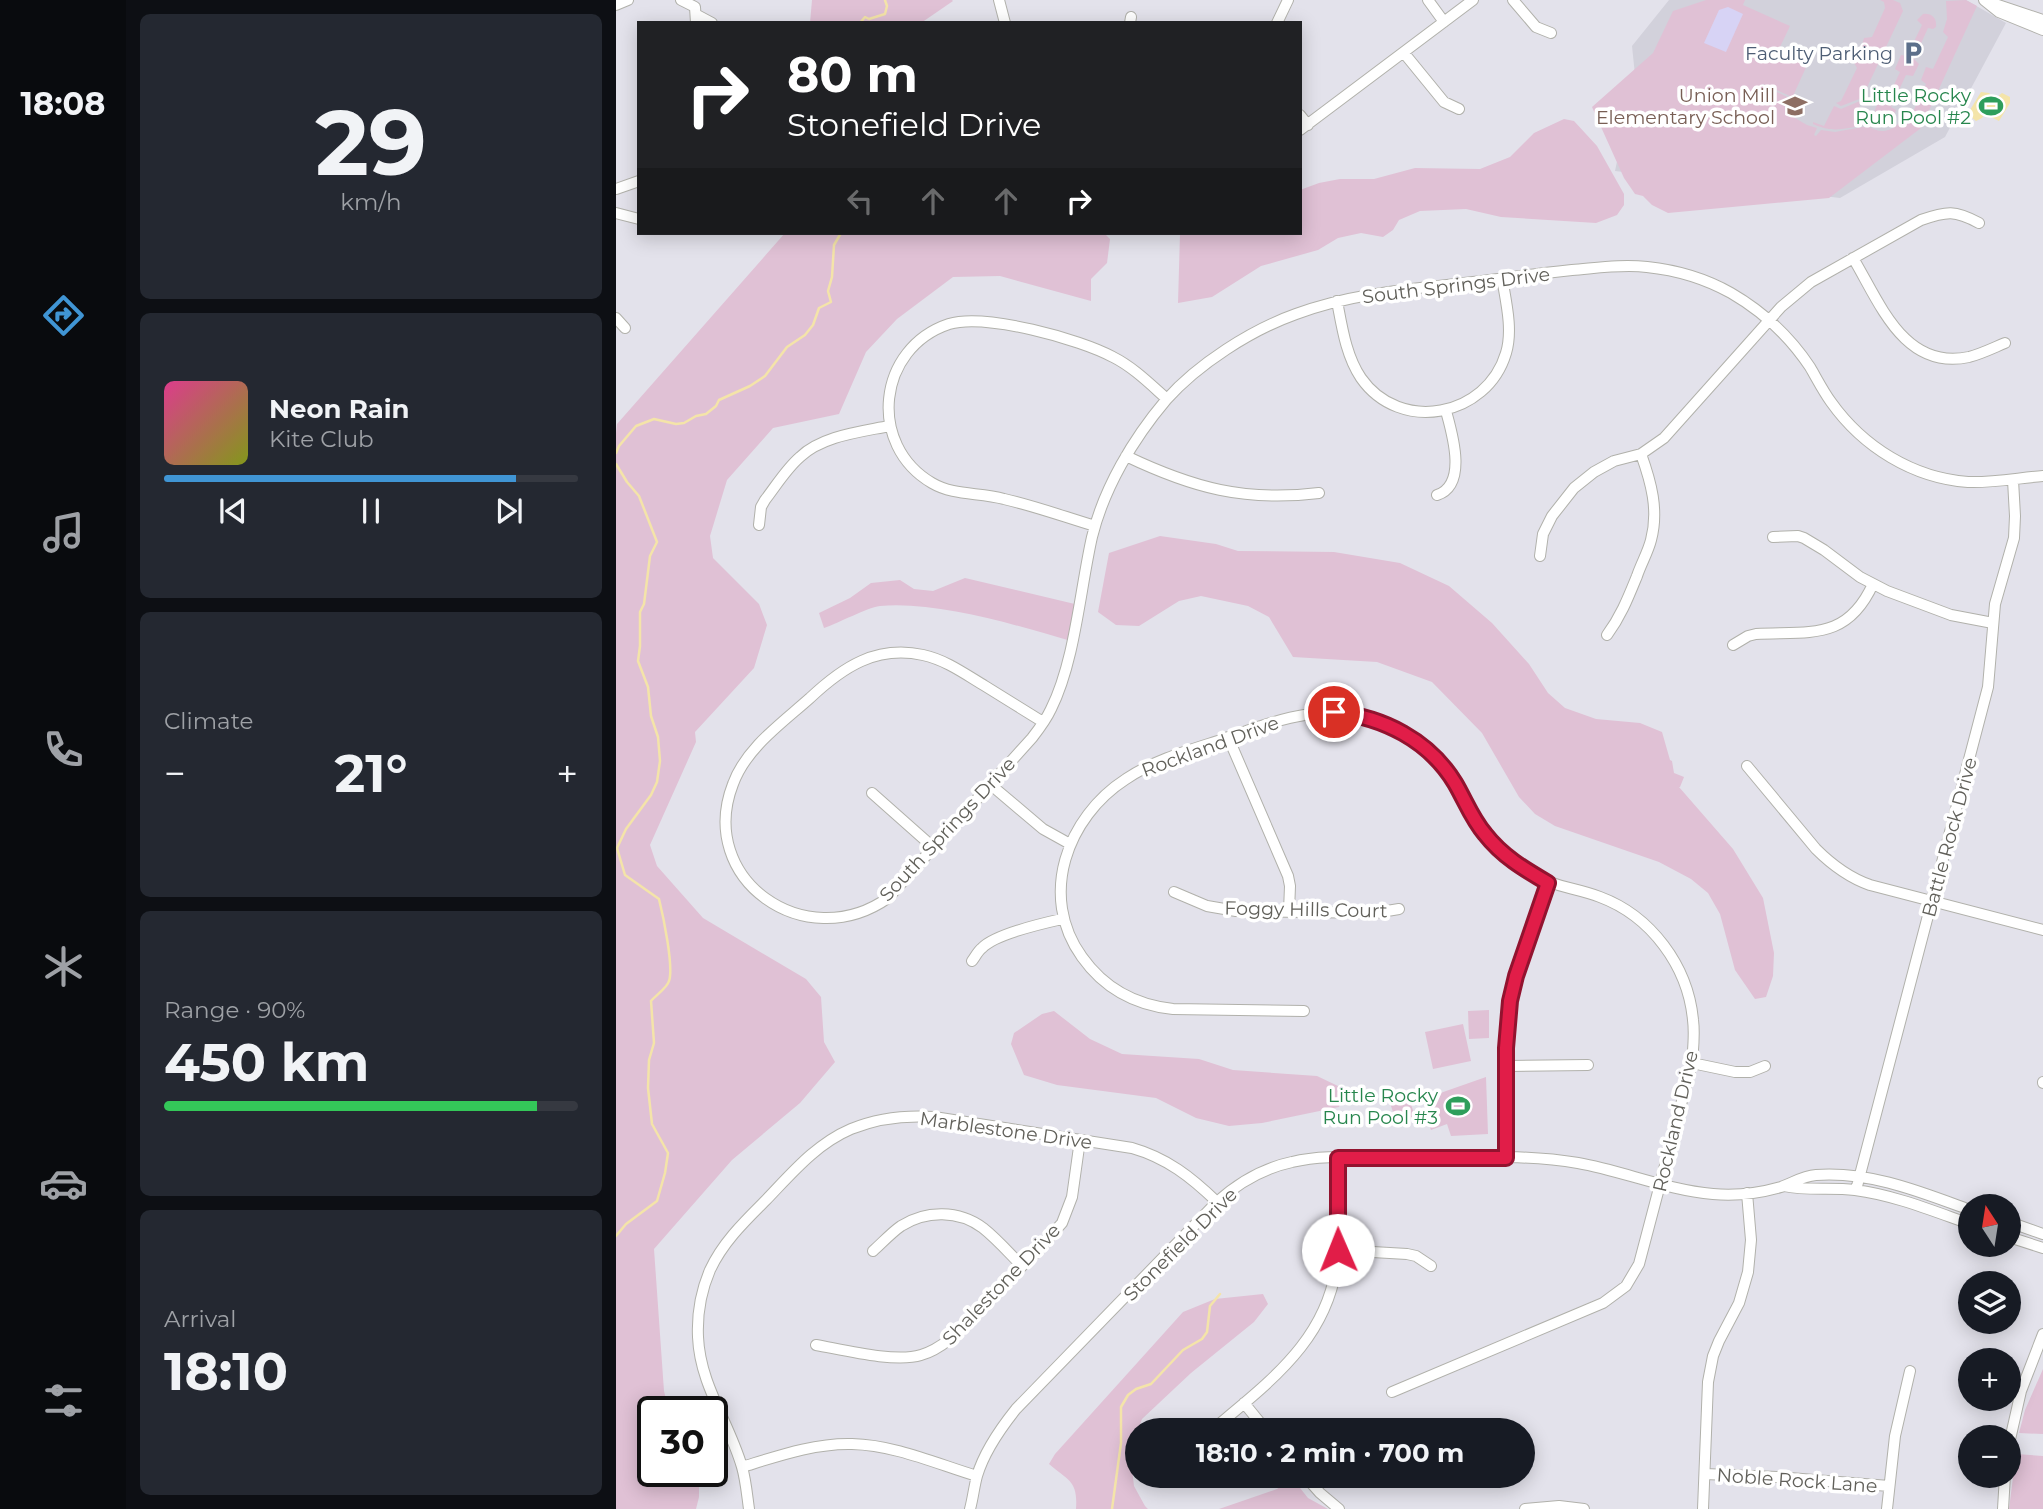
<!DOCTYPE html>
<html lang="en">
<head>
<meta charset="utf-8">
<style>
  body { margin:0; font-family:Montserrat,sans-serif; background:#242831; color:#f1f3f6; height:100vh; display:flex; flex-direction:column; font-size:26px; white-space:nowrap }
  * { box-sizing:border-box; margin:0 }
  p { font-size:23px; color:#9ea1a6 }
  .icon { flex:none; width:38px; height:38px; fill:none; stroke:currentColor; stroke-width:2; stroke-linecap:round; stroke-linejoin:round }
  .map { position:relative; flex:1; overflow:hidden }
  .details { display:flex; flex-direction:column; gap:14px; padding:14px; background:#0d0f14; width:490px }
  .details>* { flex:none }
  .top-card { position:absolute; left:21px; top:21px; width:665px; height:214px; border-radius:0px; box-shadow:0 4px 18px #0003; background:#202124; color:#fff; overflow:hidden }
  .needle { width:46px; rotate:348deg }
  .tools { position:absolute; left:1342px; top:1194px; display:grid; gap:14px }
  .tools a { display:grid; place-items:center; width:63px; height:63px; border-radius:50%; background:#171b24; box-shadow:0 4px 18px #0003; font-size:35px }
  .speed { position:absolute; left:21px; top:1396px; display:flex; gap:14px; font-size:35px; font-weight:700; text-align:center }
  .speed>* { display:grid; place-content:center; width:91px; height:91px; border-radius:50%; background:#171b24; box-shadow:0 4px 18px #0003; line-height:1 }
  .speed .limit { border:4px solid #111; border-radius:10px; background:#fff; color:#111 }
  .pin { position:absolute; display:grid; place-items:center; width:60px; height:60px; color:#fff; margin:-30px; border:4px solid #fff; border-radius:50%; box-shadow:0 2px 7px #0007 }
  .me { position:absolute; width:77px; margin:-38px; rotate:359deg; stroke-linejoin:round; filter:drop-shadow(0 0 5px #0008) }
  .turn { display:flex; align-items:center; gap:24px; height:147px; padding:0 35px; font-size:32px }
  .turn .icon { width:91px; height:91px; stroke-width:2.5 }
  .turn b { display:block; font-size:49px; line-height:60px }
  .lanes { display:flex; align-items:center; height:66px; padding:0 35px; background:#0003; justify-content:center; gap:35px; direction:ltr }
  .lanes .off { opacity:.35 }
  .big { font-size:52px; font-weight:700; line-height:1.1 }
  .details .widget { flex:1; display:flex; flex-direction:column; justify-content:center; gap:10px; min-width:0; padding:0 24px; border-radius:10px; background:#242831 }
  .details .dial { align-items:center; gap:0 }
  .dial b { font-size:91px; line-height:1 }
  .song { display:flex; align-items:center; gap:21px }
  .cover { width:84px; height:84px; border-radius:10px; background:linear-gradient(135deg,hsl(330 70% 55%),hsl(70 70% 35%)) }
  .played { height:7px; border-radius:4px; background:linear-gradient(90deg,#4095d4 85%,#363941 85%) }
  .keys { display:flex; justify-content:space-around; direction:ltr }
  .heat { display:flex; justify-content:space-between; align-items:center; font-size:38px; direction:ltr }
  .charge { height:10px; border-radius:5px; background:linear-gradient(90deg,#34c759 90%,#363941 0) }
  .trip { position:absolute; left:509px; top:1418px; width:410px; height:70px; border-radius:35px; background:#171b24; box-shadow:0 4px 18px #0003; font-weight:700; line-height:70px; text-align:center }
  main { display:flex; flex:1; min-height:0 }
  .dock { display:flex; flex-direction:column; width:126px; justify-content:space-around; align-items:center; background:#090b0e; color:#9ea1a6 }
  .dock .icon { width:49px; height:49px }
  .dock .active { color:#4095d4 }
  .dock b { font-size:32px; color:#f1f3f6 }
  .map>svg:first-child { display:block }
  .education { fill:#d2d1db }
  .green { fill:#e0c1d5 }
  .sand { fill:#d7d3f5 }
  .water { fill:#f4e4a9 }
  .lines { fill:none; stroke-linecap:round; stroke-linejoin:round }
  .stream { stroke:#f4e4a9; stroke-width:2.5 }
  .minor-casing { stroke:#b1b1ab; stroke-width:12 }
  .minor { stroke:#fff; stroke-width:10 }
  .route-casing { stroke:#92132f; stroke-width:18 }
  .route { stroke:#e11d48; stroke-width:12 }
  .labels { text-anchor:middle; stroke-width:7; stroke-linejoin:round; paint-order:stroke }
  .service-label { font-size:19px; fill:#4e5e75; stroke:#fff; text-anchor:end }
  .education-label { font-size:19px; fill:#785e54; stroke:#fff; text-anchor:end }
  .leisure-label { font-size:19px; fill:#27864d; stroke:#fff; text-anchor:end }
  .street-label { font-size:19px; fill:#61605a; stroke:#fff }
</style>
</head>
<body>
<main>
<nav class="dock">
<b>18:08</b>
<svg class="icon active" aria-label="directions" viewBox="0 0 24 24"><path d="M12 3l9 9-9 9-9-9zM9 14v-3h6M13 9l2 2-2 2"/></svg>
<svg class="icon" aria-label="music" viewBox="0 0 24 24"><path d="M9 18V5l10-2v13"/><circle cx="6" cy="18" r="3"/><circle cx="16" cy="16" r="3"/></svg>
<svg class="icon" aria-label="phone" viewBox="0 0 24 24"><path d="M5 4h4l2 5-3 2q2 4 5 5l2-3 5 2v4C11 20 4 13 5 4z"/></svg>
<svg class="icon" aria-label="climate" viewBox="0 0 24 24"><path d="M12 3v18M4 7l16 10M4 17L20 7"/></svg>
<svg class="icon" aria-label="car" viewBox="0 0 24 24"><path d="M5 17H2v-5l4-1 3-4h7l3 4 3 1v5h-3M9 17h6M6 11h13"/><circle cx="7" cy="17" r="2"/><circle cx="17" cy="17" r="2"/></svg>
<svg class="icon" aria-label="filters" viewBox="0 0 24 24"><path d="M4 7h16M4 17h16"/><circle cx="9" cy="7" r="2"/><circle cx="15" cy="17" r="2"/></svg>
</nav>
<section class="details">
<div class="widget dial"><b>29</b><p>km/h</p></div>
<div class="widget">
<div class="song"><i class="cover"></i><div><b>Neon Rain</b><p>Kite Club</p></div></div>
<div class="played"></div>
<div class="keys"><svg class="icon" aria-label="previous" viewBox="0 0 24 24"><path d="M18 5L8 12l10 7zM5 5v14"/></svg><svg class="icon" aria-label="pause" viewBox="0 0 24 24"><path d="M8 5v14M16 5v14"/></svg><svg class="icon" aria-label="next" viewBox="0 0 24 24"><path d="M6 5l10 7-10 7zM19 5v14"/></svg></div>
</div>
<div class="widget"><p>Climate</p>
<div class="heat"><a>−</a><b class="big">21°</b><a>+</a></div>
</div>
<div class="widget"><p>Range · 90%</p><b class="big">450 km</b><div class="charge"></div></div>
<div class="widget"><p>Arrival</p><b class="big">18:10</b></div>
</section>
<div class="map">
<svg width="1427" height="1509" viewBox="0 0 1427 1509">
  <rect width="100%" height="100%" fill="#e3e2eb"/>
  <path class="education" d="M1053,0H1350L1390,23L1329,137L1224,198L999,171L1019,75L1016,46Z"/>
  <path class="green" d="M196,0H336L337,1L305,23H194Z
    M1090,0H1129L1127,5L1174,26L1163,49L1192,63L1177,96H1174L1147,84L1146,85L1180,101L1179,118L1191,125L1201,128L1198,135L1200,136L1205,130L1219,132L1252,126C1267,136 1280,130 1289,115L1295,116L1310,84L1305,80L1310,67L1317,69L1332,37L1327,32L1331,19L1330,1L1350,0L1361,6L1305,128L1213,198L1052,213L1036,205L1027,196L1019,194L1008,178L976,107L1037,53L1057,11Z
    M1264,0H1277L1284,3L1287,11L1246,98L1225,106L1220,103L1225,101L1241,68L1237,61L1241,54L1244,53L1248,38L1256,37L1269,8L1268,2Z
    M1307,14C1316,13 1321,18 1320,27L1317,29L1312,28L1298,59L1303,64L1297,76L1290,75L1275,107L1280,110C1278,117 1274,121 1267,121L1260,115L1259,110L1262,102L1269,104L1284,72L1279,69L1285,55L1291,56L1306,25L1301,20Z
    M1244,101L1243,114L1248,125C1227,129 1217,133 1197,124V122L1208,126L1218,106L1225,109Z
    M948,119L958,121L981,146L1008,194V205L1001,215L980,223L885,217L850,209L804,211L783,220L777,230L767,237L745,233L722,238L702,250L645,266L596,297L562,303L564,234L684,233V190L703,183L724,179H758L799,168L864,169L894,157L918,133Z
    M169,233H488L494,239L491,263L475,279V301L384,276L337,277L281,319L250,352L223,414L157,428L111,480L94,536L97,558L143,604L151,625L138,668L79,732L80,742L34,845L41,866L87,918L190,979L205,997L208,1042L219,1062L184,1103L116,1160L38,1249L48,1391L53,1412H37V1472H81L83,1475V1497L80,1509H0V433L1,424Z
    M544,536L600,544L622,551L718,552L784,563L833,586L876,623L913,664L932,693L949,708L980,719L1024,723L1046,732L1054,760L1056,761L1058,773L1068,777L1064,787H1063L1117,849L1147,898L1158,953L1157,976L1150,997L1139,999L1119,970L1104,914L1092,893L1075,879L1043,862L939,826L919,814L903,797L866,733L816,682L761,662L677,657L653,617L632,606L585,596L563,601L523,626L500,625L482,612L493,553Z
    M349,578L463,605L455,641C400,625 321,601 264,606C250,608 223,623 208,628L203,613L234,598L255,583L284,580L298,589L317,591Z
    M873,1010V1038L853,1039L852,1011Z
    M438,1011L474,1039L506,1054L583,1059L617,1070L701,1076L722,1086L727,1096L723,1107L646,1123L613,1126L580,1118L540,1098L441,1085L408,1075L395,1044L398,1033L426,1014Z
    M847,1024L855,1061L817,1069L809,1032Z
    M870,1077L872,1134L835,1136L831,1124L815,1130L809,1114L781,1124L774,1103L792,1096L799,1116L810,1112L809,1107L816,1105L813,1097Z
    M647,1294L652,1304L638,1322L575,1373L526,1419L514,1452L518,1486L529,1506L532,1509H460C462,1481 453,1481 433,1464L439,1454L567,1312L599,1299Z
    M1427,1369V1434L1403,1433L1409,1410Z
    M1400,1454L1427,1456V1509H1393Z
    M676,1478L692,1498L712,1509H603L661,1489Z"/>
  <path class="sand" d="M1112,7L1127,14L1110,52L1088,43L1103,10Z"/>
  <path class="water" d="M1365,92L1373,93L1379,99L1386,93L1394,97V103L1383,121L1369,114L1366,118L1360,121L1354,116V110Z"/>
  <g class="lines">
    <path class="stream" d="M244,23L249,17L253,19L269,14L271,6L269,0
      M0,453L3,446L20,426L38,419L60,424L68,423L80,416L90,414L100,406L103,400L134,386L149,376L171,347L189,335L197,325L203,308L215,302L212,291L216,277L218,245L225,233
      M0,464L11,482L23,496L41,542L34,556L28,604L24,612V646L22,661L32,687L35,716L42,737L44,761L41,782L35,795L10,829L1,848L9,875L43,899C47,915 58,967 53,981C51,988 40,995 35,1001L38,1043L33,1060L32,1088L36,1124L52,1153L49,1173L41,1201L10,1224L0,1236
      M496,1509L505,1443V1407L512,1395L520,1389L535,1384L567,1350L586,1339L591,1332L594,1306L604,1294"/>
    <g class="minor-casing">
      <path id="minor" d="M65,0L79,7L80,23
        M383,0L389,23
        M812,0L828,22
        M897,0L920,27L935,33
        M1368,0L1383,12L1427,30
        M1373,2L1427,20
        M0,5L12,0
        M81,15L96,23
        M514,23L515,17
        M661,23L672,0
        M788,53L828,102L843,109
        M684,115L692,125
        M684,130L857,0
        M0,189L23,181
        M0,213L23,219
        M1237,258C1264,303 1288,371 1353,357C1365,354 1377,348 1389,343
        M721,301C726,327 730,356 745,378C784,434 871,417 890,353C897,330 890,302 886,278
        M0,318L9,328
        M510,456C577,488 629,502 703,493
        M821,495C852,485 836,433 830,411
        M143,525L145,507L149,500C160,486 170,469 184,457C206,436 244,432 273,426
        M479,526C449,517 419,506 388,499C363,492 338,496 316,483C251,445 261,348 333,324C369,313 464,339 497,357C517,367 534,384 551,399
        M1157,537L1182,536L1188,538L1208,550L1244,577L1271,591L1335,615L1377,623
        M924,556L927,534L936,516L958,488L978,472L998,461L1025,454L1048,438L1165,307L1195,282L1305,220C1331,211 1339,210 1363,223
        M991,635C1005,616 1012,598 1021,576C1025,564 1032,552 1035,540C1043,510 1035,482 1025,454
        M1117,645L1132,636L1140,634C1194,631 1231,641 1257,584
        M427,722C408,710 388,698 369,686C349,674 330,660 307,655C260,645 227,667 194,698C166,723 130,748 117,784C80,879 189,956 272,898L416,738C423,729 430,720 435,709C459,661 464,590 476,537C488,488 517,439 550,400C582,364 635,330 680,314C741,291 810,288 874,280C902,276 929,273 956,270C981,268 1006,264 1031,267C1060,270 1090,279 1115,293C1146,311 1174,337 1194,367C1201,379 1207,391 1215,402C1247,447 1297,478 1352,482C1377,483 1402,478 1427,476
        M612,737L672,876L674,886L673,911
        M1131,766L1200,849C1215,864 1234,878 1254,885L1427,930
        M375,785L427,829L454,844
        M256,793L318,848
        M558,892L591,906L620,911L759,913L783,909
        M356,961C359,957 362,951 366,948C379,934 428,923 446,919
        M688,1011L557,1009C519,1005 488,988 466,957C422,896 451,817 510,779C538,760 574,750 605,740C662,720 709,700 768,723C796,734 822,756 838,781C848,798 855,817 868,833C881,850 898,864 917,875C938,887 961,888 984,897C1035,916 1072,966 1077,1020C1079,1035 1077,1049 1076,1063L1023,1264L1010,1286L987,1303L776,1392
        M1076,1063L1119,1072H1134L1149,1066
        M891,1066L972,1065
        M1427,1083V1082
        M890,1158V1048L894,1001L900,976L932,883
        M1168,1186C1191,1191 1215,1187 1239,1190C1278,1195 1317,1211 1354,1224
        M1240,1190L1372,687L1379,604L1398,538L1399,516L1397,480
        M1393,1222L1427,1234
        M1393,1237L1427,1248
        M722,1250L791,1254L800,1256L815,1266
        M257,1251C266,1243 275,1233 285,1226C310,1210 343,1210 367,1228C381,1239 393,1253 406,1266
        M200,1345C228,1350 279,1363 305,1355C316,1352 325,1346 334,1339L421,1251L446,1223L456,1197L464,1140
        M628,1403L650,1430
        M596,1430C656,1380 718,1335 722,1250C724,1220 722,1188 722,1158
        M1393,1444L1405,1391L1427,1334
        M126,1467C162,1456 199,1443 236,1444C279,1445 321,1464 361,1476
        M1089,1474L1161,1477L1273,1486
        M688,1475L704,1493L723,1509
        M133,1509C131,1495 130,1481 126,1467C113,1422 84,1385 82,1337C81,1315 85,1291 94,1270C107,1242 129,1221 150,1200C176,1173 200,1144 235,1129C262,1118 289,1115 318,1117L516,1148C551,1158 575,1177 601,1202
        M354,1509C357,1498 358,1487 361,1476C368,1452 384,1429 400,1409L601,1202C622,1183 648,1168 676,1162C708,1154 743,1158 776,1158C837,1158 902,1153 962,1163C1007,1171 1051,1190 1097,1194C1119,1196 1144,1193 1165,1187C1177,1183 1186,1176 1200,1175C1254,1171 1305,1192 1354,1210
        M909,1509L943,1506L968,1509
        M1087,1509L1092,1382L1097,1356L1103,1341L1123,1303L1132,1272L1135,1240L1131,1193
        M1271,1509L1279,1436L1294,1371
        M1387,1509L1389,1475"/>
    </g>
    <use href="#minor" class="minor"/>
  </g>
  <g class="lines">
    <g class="route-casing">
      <path id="route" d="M718,712C767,717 813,740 839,783C849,800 856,819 869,834C886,856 908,869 932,883L900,976L894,1001L890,1048V1158H722V1250"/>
    </g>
    <use href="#route" class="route"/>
  </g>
  <defs>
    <g id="parking-bare" transform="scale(1.89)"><path d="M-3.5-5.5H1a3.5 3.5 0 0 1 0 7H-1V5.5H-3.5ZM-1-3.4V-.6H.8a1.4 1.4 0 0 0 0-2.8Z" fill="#5c6f8a" stroke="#fff" stroke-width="2.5" paint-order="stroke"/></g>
    <g id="school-bare" transform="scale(1.89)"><path d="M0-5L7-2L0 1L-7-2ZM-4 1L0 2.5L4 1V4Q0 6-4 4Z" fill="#8d6e63" stroke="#fff" stroke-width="2.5" paint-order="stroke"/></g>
    <g id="stadium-bare" transform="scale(1.89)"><path d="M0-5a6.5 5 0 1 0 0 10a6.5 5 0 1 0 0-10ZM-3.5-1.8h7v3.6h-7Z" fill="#2e9e5b" stroke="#fff" stroke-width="2.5" paint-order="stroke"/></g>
  </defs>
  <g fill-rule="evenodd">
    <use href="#parking-bare" x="1297" y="53"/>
    <use href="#school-bare" x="1179" y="106"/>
    <use href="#stadium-bare" x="1375" y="106"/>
    <use href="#stadium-bare" x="842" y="1106"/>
  </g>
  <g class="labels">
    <g class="service-label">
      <text x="1277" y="60">Faculty Parking</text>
    </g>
    <g class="education-label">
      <text x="1159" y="102">Union Mill<tspan x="1159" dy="22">Elementary School</tspan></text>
    </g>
    <g class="leisure-label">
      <text x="1355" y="102">Little Rocky<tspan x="1355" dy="22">Run Pool #2</tspan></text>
      <text x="822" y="1102">Little Rocky<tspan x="822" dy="22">Run Pool #3</tspan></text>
    </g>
    <g class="street-label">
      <text transform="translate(840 285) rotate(-7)" y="7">South Springs Drive</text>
      <text transform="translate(594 746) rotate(-20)" y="7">Rockland Drive</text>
      <text transform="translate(331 829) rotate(-47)" y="7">South Springs Drive</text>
      <text transform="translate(1333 837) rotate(-75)" y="7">Battle Rock Drive</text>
      <text transform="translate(690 909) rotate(1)" y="7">Foggy Hills Court</text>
      <text transform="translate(1059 1121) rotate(-77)" y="7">Rockland Drive</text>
      <text transform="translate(390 1130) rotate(8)" y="7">Marblestone Drive</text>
      <text transform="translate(564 1244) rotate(-45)" y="7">Stonefield Drive</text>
      <text transform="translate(385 1284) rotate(-46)" y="7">Shalestone Drive</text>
      <text transform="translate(1181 1480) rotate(4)" y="7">Noble Rock Lane</text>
    </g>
  </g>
</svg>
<div class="tools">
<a><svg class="needle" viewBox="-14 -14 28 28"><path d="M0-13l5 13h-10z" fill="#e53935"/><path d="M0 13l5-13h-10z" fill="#9ea1a6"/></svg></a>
<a><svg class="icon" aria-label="layers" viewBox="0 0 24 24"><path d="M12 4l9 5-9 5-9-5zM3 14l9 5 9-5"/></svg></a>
<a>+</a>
<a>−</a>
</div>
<div class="speed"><div class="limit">30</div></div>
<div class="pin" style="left:718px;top:712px;background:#d93025"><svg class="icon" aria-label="arrive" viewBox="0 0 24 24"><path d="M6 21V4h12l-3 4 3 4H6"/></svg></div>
<svg class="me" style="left:722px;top:1250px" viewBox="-20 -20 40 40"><circle r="19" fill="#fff"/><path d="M0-13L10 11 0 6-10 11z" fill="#e11d48"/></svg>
<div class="trip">18:10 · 2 min · 700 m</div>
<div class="top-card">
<div class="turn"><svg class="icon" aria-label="right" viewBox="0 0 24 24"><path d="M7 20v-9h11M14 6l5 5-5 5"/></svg><div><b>80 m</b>Stonefield Drive</div></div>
<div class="lanes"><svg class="icon off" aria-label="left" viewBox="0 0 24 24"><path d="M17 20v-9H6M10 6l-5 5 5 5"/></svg><svg class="icon off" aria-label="ahead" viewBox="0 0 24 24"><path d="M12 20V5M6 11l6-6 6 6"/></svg><svg class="icon off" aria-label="ahead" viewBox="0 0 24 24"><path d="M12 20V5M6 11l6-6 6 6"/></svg><svg class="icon" aria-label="right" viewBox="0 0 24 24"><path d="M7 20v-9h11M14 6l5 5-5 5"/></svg></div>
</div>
</div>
</main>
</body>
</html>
